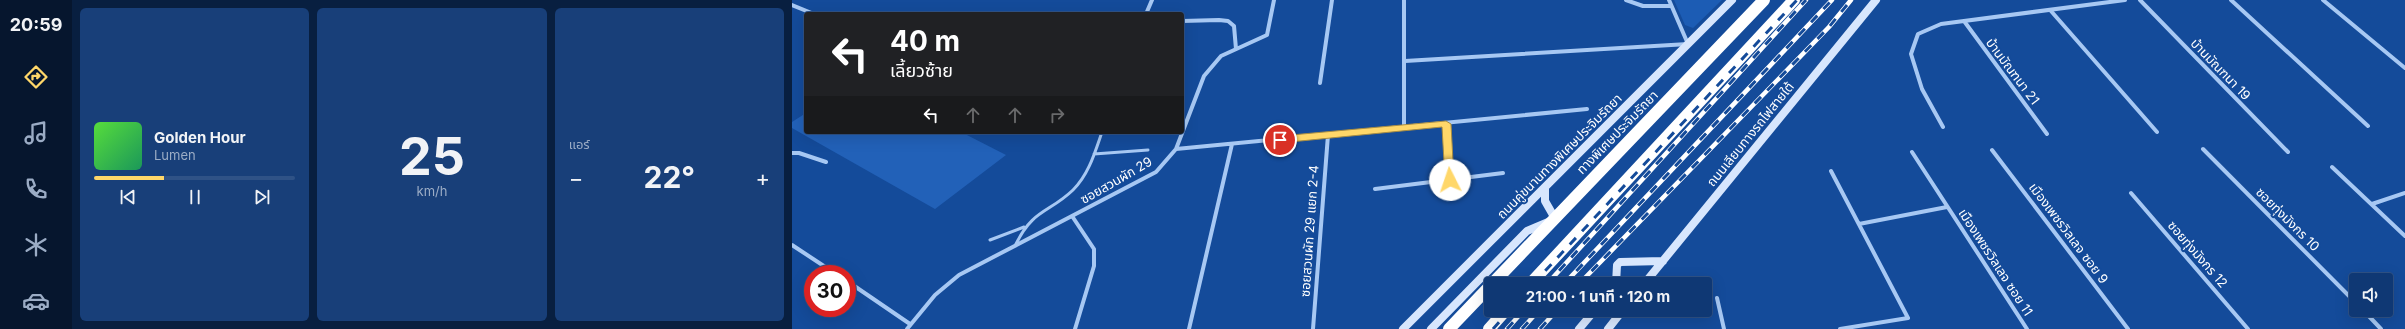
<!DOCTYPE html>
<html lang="th">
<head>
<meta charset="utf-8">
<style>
  body { margin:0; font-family:Inter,"Noto Sans Thai",sans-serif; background:#183f79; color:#f1f3f6; height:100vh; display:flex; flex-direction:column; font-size:15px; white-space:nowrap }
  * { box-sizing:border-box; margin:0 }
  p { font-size:13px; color:#9bacc5 }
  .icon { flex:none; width:22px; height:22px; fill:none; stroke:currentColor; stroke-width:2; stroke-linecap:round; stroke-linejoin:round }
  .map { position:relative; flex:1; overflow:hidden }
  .drawer { display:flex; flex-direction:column; gap:8px; padding:8px; background:#081f40; width:720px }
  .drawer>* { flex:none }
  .top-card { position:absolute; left:12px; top:12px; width:380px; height:122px; border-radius:4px; box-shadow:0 4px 16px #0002,0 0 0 1px #2f5286; background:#202124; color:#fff; overflow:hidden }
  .controls { position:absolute; left:1557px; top:273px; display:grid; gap:8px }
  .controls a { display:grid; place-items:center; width:44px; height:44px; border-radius:4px; background:#0f3874; box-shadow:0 4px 16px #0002,0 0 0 1px #2f5286; font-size:20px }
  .speed { position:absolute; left:12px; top:265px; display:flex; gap:8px; font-size:20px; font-weight:700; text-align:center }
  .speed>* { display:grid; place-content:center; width:52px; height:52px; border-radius:50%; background:#0f3874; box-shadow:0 4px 16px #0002,0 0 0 1px #2f5286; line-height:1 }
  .speed .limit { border:6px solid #d22; background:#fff; color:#111 }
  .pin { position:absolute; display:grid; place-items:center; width:34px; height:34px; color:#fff; margin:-17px; border:2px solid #fff; border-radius:50%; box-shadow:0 1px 4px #0007 }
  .me { position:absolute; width:44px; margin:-22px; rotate:356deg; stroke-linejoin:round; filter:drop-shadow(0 0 3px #0008) }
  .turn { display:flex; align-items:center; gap:14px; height:84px; padding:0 20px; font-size:18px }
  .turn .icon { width:52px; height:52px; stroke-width:2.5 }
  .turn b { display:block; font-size:28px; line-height:34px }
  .lanes { display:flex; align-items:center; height:38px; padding:0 20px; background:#0003; justify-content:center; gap:20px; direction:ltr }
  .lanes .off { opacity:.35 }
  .big { font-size:30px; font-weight:700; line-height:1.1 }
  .drawer .tile { flex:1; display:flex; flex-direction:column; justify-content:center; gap:6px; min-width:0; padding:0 14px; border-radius:6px; background:#183f79 }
  .drawer .dial { align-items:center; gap:0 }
  .dial b { font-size:52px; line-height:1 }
  .song { display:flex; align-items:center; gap:12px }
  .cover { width:48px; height:48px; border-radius:6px; background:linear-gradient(135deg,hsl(110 70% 55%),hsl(150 70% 35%)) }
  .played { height:4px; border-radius:2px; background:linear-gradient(90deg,#ffd769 35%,#2f5286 35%) }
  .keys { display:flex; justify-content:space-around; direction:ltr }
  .heat { display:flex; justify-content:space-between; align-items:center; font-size:22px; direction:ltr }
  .drawer .tiles { flex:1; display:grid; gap:8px; grid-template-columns:repeat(3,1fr) }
  .trip { position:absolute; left:692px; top:277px; width:228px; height:40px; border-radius:4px; background:#0f3874; box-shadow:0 4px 16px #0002,0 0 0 1px #2f5286; font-weight:700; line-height:40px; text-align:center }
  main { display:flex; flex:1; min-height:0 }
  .tab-bar { display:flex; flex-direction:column; width:72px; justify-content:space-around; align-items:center; background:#06162e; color:#9bacc5 }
  .tab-bar .icon { width:28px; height:28px }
  .tab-bar .current { color:#ffd769 }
  .tab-bar b { font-size:18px; color:#f1f3f6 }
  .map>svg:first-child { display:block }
  .green { fill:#1c5cb4 }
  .building { fill:#2261b8 }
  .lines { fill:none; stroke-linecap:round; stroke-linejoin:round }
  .service { stroke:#a7c8f3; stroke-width:3 }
  .minor { stroke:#a7c8f3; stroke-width:4 }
  .secondary { stroke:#d7e6fd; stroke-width:8 }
  .motorway { stroke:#fff; stroke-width:12 }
  .rail-casing { stroke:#fff; stroke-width:4.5 }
  .rail { stroke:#144b9a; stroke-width:3; stroke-dasharray:9; stroke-linecap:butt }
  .route { fill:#ffd769; stroke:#a68c44 }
  .labels { text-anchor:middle; stroke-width:4; stroke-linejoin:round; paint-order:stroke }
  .street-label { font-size:13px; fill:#fff; stroke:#144b9a }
</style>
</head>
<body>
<main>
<nav class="tab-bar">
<b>20:59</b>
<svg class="icon current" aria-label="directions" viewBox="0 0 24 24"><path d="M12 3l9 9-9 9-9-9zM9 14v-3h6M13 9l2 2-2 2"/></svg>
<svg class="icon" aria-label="music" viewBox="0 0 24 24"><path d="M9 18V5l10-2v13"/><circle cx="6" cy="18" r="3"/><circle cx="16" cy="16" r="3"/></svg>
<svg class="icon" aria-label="phone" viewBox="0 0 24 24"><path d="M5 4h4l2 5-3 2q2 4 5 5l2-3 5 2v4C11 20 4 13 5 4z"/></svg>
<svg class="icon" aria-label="climate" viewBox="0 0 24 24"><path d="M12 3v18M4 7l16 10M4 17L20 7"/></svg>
<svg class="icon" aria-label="car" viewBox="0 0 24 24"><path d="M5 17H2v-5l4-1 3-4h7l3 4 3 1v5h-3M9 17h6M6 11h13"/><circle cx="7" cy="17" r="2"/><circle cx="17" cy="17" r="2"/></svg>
</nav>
<section class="drawer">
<div class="tiles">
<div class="tile">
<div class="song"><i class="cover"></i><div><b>Golden Hour</b><p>Lumen</p></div></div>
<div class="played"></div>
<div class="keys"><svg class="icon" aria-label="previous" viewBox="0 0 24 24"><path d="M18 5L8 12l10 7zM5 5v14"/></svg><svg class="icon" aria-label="pause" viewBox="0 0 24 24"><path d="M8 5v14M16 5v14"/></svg><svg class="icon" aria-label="next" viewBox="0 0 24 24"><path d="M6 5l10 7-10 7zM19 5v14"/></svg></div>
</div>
<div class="tile dial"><b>25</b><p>km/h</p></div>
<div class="tile"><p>แอร์</p>
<div class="heat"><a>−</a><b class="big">22°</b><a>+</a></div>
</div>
</div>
</section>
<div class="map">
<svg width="1613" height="329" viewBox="0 0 1613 329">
  <rect width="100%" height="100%" fill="#144b9a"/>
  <path class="green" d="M882,0H930L901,28L893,25Z"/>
  <path class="building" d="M14,113V132H169L214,155L143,209L0,128V122Z"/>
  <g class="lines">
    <path class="service" d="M302,154L356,150
      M198,240L232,227
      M224,244C241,209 257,213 281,190C297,174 303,152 310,132"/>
    <path class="minor" d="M612,0V128
      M834,0L851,6H879
      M1348,0L1496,152
      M1439,0L1576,126
      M1531,0L1613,68
      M0,5L22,14
      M1259,11L1365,132
      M354,14L360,0
      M390,21L427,20L436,21L442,26L444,49
      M1172,21L1255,134
      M613,61L896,44L877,0
      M528,83L540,0
      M654,124L658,180
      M1151,127L1130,89L1119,54L1126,34L1149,24L1333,0
      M384,149L795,109
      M1411,149L1564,303
      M1200,150L1336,329
      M1120,152L1235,329
      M0,153H7L34,162
      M1540,167L1613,236
      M1039,171L1116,318L1048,329
      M583,189L711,173
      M1339,193L1456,329
      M1580,204L1613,193
      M280,216L302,249V266L283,329
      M1067,224L1155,207
      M0,245L44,274
      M55,281L118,324
      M925,298L932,329
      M1571,310L1589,329
      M115,329L143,295L167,275L364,172L384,149L412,76L429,56L475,35L482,0
      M397,329L440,144
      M521,329L536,135"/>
    <path class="secondary" d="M824,284L825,265L828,262L871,261
      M852,284L1084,0
      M611,329L940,0
      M639,329L735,231L761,220V215L753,201V188
      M787,329L803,310
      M816,329L831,310"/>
    <path class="motorway" d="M700,284L972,0
      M738,284L1002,0
      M657,329L699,285
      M697,329L714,310"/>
    <g class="rail-casing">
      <path id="rail" d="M741,284L1005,0
        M755,284L1014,0
        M772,284L1040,0
        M787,284L1037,27L1059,0
        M701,329L718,310
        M715,329L732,310
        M730,329L747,310
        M748,329L765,310"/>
    </g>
    <use href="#rail" class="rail"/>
  </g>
  <path class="route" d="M654,121L659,124L662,180L658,183L653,180L650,127L488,143L483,140L488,136Z"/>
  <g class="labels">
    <g class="street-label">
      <text transform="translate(1429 69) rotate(46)" y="5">บ้านมัณฑนา 19</text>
      <text transform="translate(1221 71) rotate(53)" y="5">บ้านมัณฑนา 21</text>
      <text transform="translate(825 132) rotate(-46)" y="5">ทางพิเศษประจิมรัถยา</text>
      <text transform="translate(958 134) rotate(-51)" y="5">ถนนเลียบทางรถไฟสายใต้</text>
      <text transform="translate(767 156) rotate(-45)" y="5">ถนนคู่ขนานทางพิเศษประจิมรัถยา</text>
      <text transform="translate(324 180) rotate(-30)" y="5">ซอยสวนผัก 29</text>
      <text transform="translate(1496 219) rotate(45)" y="5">ซอยทุ่งมังกร 10</text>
      <text transform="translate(517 231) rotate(-86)" y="5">ซอยสวนผัก 29 แยก 2-4</text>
      <text transform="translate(1277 233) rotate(53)" y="5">เมืองเพชรวิลเลจ ซอย 9</text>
      <text transform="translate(1406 254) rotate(49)" y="5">ซอยทุ่งมังกร 12</text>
      <text transform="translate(1204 262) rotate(57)" y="5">เมืองเพชรวิลเลจ ซอย 11</text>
    </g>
  </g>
</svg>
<div class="controls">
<a><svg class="icon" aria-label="sound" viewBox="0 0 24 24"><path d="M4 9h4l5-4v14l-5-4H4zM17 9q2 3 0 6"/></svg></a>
</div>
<div class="speed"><div class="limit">30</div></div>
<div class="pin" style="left:488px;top:140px;background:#d93025"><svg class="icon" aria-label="arrive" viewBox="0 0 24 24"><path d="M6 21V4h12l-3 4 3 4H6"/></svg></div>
<svg class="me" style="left:658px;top:180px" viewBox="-20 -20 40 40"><circle r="19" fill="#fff"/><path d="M0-13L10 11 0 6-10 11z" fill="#ffd769"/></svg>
<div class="trip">21:00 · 1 นาที · 120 m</div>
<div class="top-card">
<div class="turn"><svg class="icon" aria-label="left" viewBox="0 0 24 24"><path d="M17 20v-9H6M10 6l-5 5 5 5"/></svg><div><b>40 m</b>เลี้ยวซ้าย</div></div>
<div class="lanes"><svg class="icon" aria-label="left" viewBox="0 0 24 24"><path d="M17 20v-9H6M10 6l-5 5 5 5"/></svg><svg class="icon off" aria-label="ahead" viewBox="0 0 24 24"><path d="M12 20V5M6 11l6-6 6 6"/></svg><svg class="icon off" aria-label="ahead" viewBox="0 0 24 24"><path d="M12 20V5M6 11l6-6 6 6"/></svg><svg class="icon off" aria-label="right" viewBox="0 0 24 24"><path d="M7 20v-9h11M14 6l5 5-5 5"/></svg></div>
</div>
</div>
</main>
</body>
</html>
